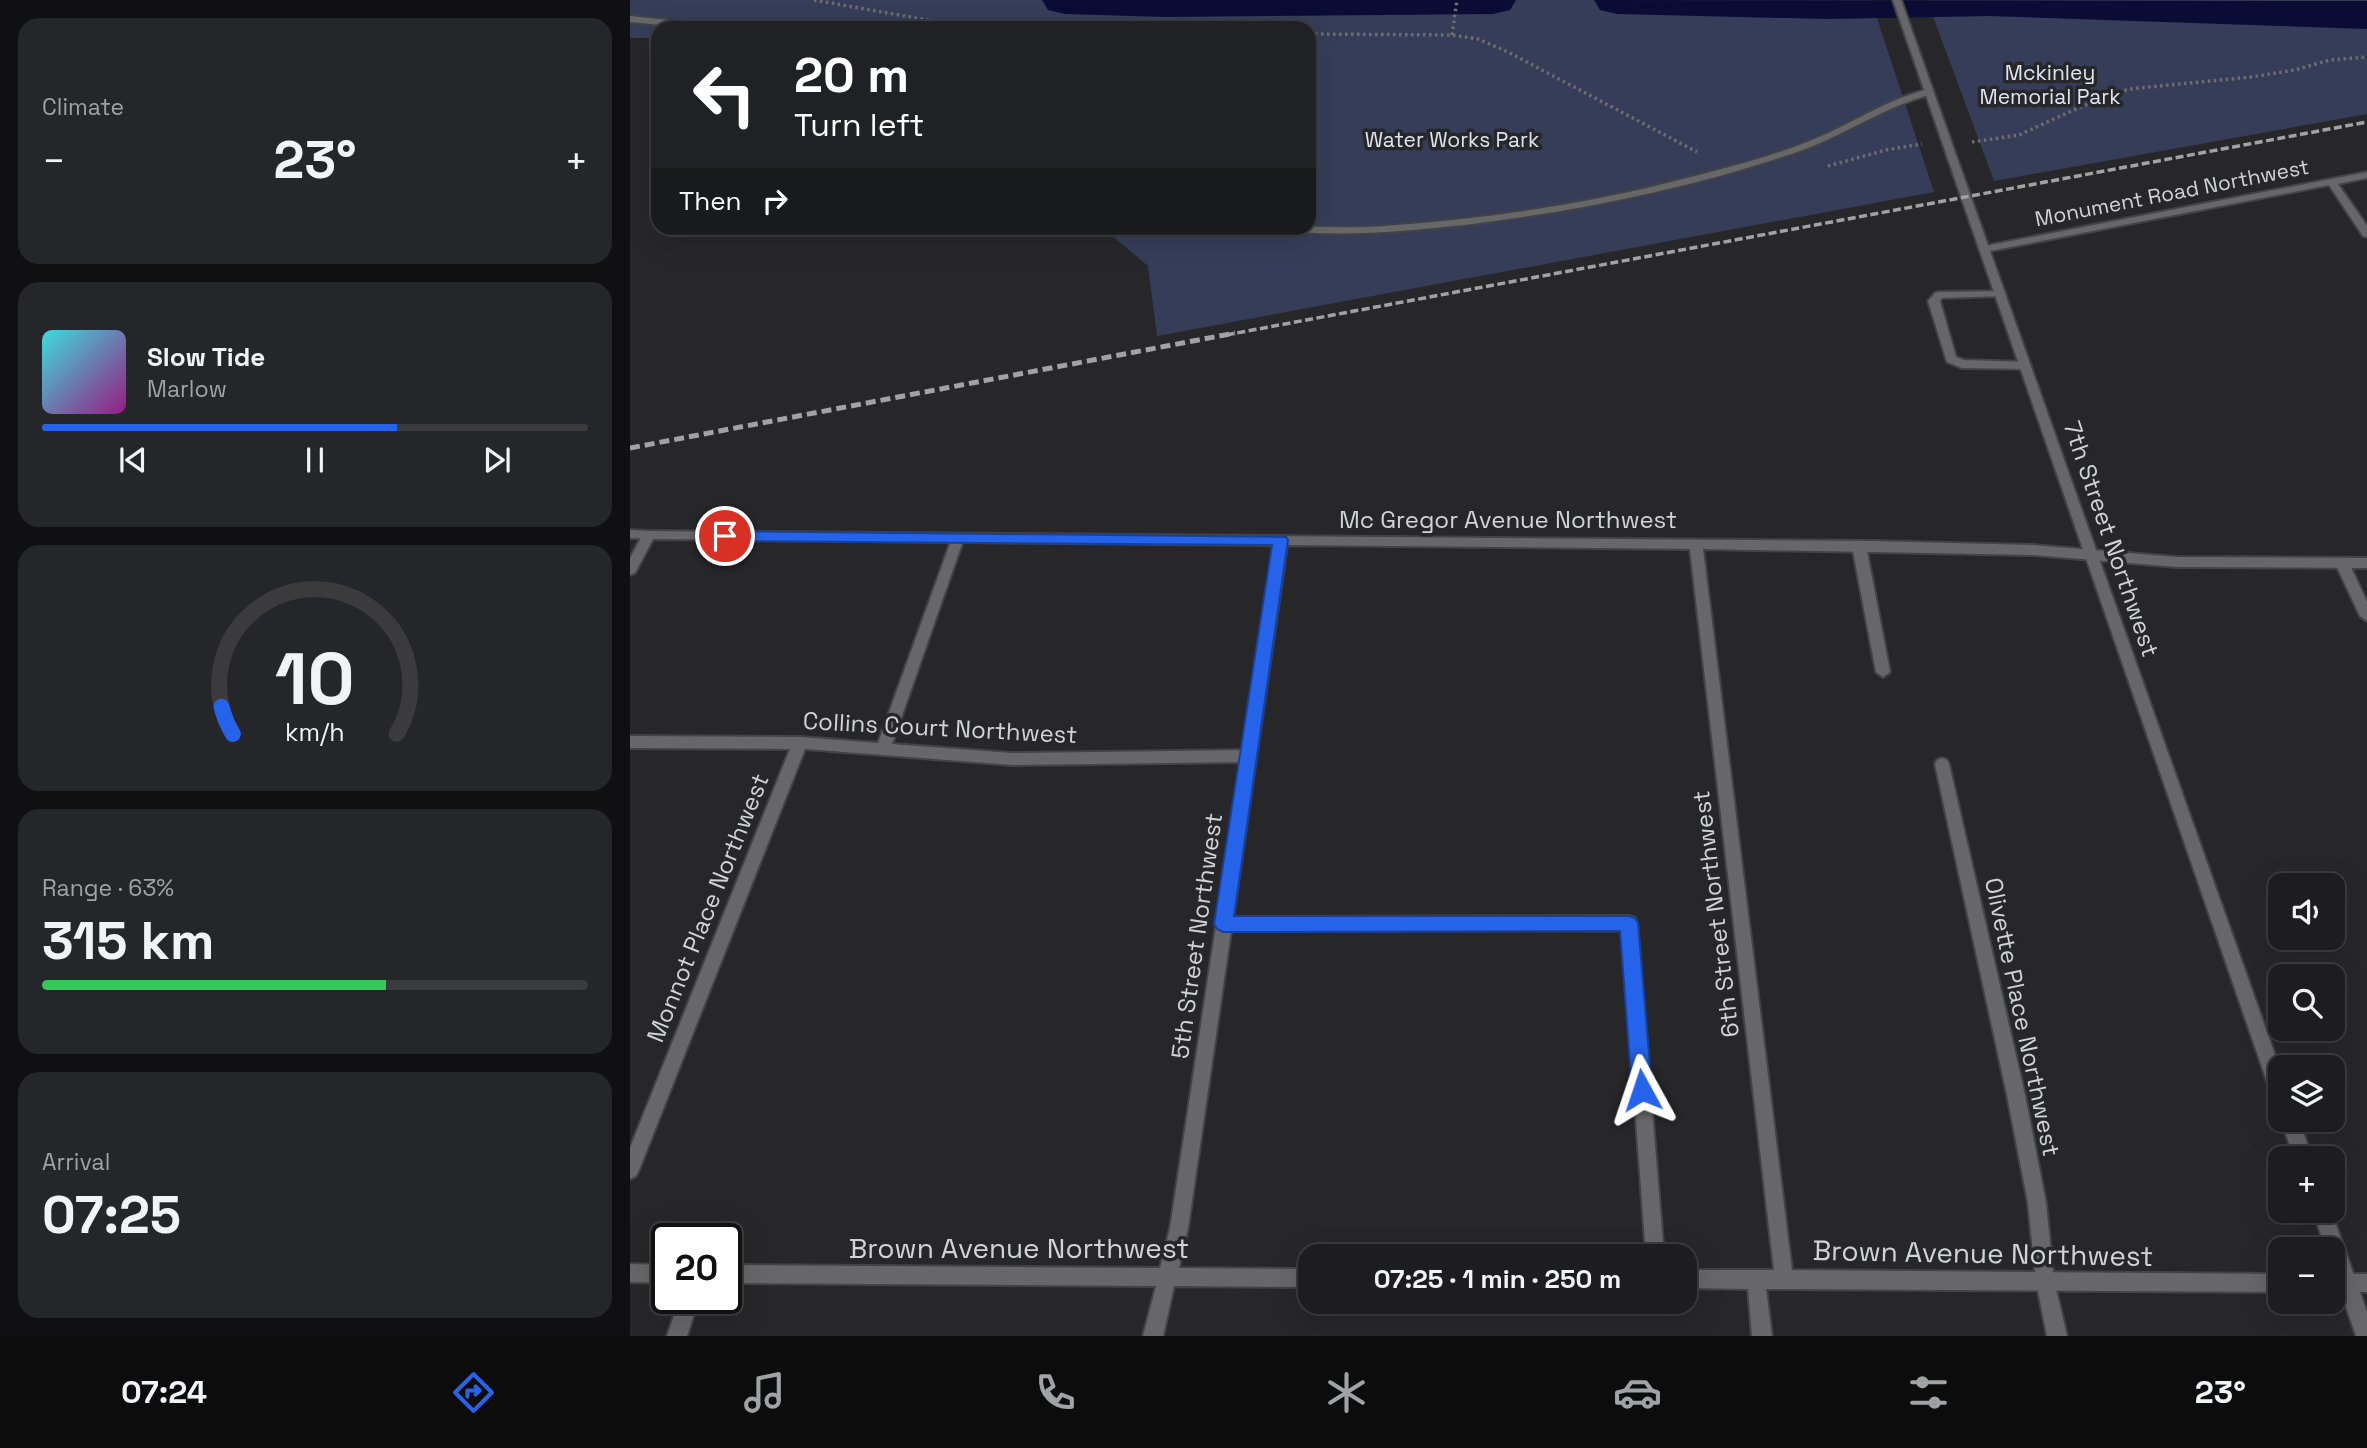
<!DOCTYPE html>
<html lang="en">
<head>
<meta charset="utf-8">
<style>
  body { margin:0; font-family:"Space Grotesk",sans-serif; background:#252629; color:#f1f3f6; height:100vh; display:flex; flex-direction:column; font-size:26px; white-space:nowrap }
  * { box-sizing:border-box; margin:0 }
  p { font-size:23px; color:#a0a2a5 }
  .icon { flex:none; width:38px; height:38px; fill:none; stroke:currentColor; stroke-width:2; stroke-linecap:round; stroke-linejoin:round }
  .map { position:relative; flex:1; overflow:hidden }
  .drawer { display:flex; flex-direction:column; gap:18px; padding:18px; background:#101012; width:630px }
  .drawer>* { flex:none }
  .banner { position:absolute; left:21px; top:21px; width:665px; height:214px; border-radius:21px; box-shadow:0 7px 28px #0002,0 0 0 2px #3b3b3e; background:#202124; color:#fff; overflow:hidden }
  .controls { position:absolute; left:1638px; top:873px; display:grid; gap:14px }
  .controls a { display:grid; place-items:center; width:77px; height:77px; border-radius:14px; background:#1d1d20; box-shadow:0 7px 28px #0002,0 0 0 2px #3b3b3e; font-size:35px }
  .speed { position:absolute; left:21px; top:1223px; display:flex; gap:14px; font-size:35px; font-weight:700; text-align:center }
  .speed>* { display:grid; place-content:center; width:91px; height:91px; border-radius:50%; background:#1d1d20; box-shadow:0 7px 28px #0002,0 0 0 2px #3b3b3e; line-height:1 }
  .speed .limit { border:4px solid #111; border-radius:10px; background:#fff; color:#111 }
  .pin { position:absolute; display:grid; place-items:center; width:60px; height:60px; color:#fff; margin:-30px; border:4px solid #fff; border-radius:50%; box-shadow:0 2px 7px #0007 }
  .me { position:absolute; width:77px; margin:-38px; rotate:355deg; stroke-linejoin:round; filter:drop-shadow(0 0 5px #0008) }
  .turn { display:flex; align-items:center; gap:24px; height:147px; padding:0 28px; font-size:32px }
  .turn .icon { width:91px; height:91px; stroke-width:2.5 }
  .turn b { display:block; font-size:49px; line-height:60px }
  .then { display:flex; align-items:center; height:66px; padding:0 28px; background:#0003; gap:14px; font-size:26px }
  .big { font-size:52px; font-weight:600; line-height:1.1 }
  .drawer .widget { flex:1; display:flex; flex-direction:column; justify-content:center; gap:10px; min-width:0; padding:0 24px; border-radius:21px; background:#252629 }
  .drawer .dial { align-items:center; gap:0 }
  .dial svg { height:182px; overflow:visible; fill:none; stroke:#3b3b3e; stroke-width:7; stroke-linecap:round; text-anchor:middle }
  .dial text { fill:#f1f3f6; stroke:none }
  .song { display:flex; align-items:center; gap:21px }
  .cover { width:84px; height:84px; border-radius:10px; background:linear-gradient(135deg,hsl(180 70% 55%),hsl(310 70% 35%)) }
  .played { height:7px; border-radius:4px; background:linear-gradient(90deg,#2563eb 65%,#3b3b3e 65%) }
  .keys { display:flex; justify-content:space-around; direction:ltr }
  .heat { display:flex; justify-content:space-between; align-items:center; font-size:38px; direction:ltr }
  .charge { height:10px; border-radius:5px; background:linear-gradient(90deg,#34c759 63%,#3b3b3e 0) }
  .trip { position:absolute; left:668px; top:1244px; width:399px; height:70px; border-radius:21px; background:#1d1d20; box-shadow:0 7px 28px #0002,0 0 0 2px #3b3b3e; font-weight:600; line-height:70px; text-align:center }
  .dock { display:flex; height:112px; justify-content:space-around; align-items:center; background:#0c0c0d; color:#a0a2a5 }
  .dock .icon { width:49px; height:49px }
  .dock .current { color:#2563eb }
  .dock b { font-size:32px; color:#f1f3f6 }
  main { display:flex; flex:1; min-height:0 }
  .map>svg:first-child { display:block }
  .green { fill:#363d58 }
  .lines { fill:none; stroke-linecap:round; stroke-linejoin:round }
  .river { fill:#0a0c36; fill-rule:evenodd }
  .service-casing { stroke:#424345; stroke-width:4 }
  .minor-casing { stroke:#424345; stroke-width:4 }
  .tertiary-casing { stroke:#424345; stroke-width:4 }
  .path { stroke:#6d6d70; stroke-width:3.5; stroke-dasharray:2.5 3.5; stroke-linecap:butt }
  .service { fill:#676769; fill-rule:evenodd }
  .minor { fill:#676769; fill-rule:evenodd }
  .tertiary { fill:#676769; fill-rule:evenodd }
  .rail-far1 { stroke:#a2a2a4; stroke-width:3.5; stroke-dasharray:8 3.5; stroke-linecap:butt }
  .rail { stroke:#a2a2a4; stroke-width:5; stroke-dasharray:10 5; stroke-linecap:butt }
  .route { fill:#2563eb; stroke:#184099; stroke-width:2 }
  .labels { text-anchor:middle; stroke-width:7; stroke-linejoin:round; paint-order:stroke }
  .far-park-label { font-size:21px; fill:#dfe4f3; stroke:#27272a }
  .far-street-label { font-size:21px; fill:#d2d3d4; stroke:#27272a }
  .street-label { font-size:24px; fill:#d2d3d4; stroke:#27272a }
  .near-street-label { font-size:28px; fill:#d2d3d4; stroke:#27272a }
</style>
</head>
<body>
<main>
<section class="drawer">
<div class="widget"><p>Climate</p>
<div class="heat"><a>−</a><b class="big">23°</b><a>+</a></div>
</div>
<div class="widget">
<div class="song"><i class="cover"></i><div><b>Slow Tide</b><p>Marlow</p></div></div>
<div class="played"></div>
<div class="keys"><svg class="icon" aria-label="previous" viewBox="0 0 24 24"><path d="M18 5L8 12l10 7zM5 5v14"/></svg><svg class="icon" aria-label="pause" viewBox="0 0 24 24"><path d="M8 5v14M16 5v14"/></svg><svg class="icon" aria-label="next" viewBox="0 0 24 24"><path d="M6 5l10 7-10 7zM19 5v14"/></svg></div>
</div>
<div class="widget dial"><svg viewBox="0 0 100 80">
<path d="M14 69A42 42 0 1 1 86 69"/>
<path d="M14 69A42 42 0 0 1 9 57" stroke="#2563eb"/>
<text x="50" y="56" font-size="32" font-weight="700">10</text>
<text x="50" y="72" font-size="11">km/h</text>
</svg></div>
<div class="widget"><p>Range · 63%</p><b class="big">315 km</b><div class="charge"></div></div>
<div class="widget"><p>Arrival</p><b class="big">07:25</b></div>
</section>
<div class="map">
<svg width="1737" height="1336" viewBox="0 0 1737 1336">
  <rect width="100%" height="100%" fill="#27272a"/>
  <path class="green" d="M0,0H1241L1304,192L527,336L518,266L473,228H679V28H28V38H0Z
    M1297,0H1737V114L1364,181Z"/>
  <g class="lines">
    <path class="river" d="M412,0H886L880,10L863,14L536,17L435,14L418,10Z
      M964,0L1737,1V29L1360,16L1197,19L987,14L970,10Z"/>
    <g class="service-casing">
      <path id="service" d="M1371,291L1375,292V296L1312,298L1310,301L1326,357L1334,360L1395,362L1401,366L1399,369L1332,368L1317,362L1298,301L1305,293L1309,292Z
        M0,530L19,531L25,535L19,539L0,538Z
        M328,534L334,538L262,744L382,753L618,750L623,752L625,756L623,760L618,762L382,765L175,749L9,1170L6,1176L0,1179V1148L160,749L0,748V736L170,737L248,743L322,538Z
        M1229,541L1236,546L1260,672L1253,677L1246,672L1222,546Z
        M1712,558L1719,563L1737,602V621L1730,616L1705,563Z
        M1312,758L1317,760L1319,764L1395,1095L1416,1203L1424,1281L1437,1336H1417L1406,1281L1398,1203L1377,1095L1305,764L1307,760Z
        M999,916L1005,918L1007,923L1034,1256H1016L992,930L593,931L587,929L585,924L587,919L593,917Z
        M50,1298H69L57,1336H37Z"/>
    </g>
    <g class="minor-casing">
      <path id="minor" d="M0,16L68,23L164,25L168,28H61L0,22Z
        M1300,89L1303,90V94C1254,106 1214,136 1167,152C1059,189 947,211 834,225C776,231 718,237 659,231L654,228C686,225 720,229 754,226C855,219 958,204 1057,178C1101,167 1147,155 1189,137C1227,121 1259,98 1300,89Z
        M1737,172V178L1708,184L1737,226V237L1733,236L1699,185L1355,252L1350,249L1355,246Z
        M19,531L1242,541L1403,545L1547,557L1737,558V568L1547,567L1403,555L1073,549L1162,1270L1650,1274V1292L1136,1289L1142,1336H1122L1118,1289L1055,1288V1270H1144L1060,549L657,545L558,1228L549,1268L681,1269V1287L544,1286L533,1336H513L526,1286L96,1283V1265L530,1268L540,1228L644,545L23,539L5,573L0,575V558L14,532Z
        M0,1264L37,1265V1283L0,1282Z
        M1703,1274H1737V1292H1703Z"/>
    </g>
    <g class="tertiary-casing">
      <path id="tertiary" d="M1263,0H1271L1650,1069V1101L1644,1099L1641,1093Z
        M1651,1120H1669L1682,1158H1664Z
        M1683,1211H1701L1737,1312V1336H1726L1703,1268V1250H1696Z"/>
    </g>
    <path class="path" d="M184,0L343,28
      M679,34L822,35L848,39L878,52L1067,152
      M822,35L827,0
      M1342,142L1389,135L1448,108L1499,89L1621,77L1665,70L1700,60L1737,57
      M1198,166L1256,150L1292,144"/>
    <use href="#service" class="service"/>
    <use href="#minor" class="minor"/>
    <use href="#tertiary" class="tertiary"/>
    <path class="rail-far1" d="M596,335L1737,122"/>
    <path class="rail" d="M0,448L605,333"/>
  </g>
  <path class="route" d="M95,531L656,537L658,540L604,916H999L1005,918L1008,923L1022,1090L1019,1096L1012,1099L1005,1096L1002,1090L990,931L593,932L587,929L584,924L642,545L95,541L88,536Z"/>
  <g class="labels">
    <g class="far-park-label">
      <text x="1420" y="80">Mckinley<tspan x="1420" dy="24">Memorial Park</tspan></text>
      <text x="822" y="147">Water Works Park</text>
    </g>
    <g class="far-street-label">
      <text transform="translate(1542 193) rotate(-11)" y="7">Monument Road Northwest</text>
    </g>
    <g class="street-label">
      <text x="878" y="528">Mc Gregor Avenue Northwest</text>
      <text transform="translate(1481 539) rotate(71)" y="8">7th Street Northwest</text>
      <text transform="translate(310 728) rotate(3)" y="8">Collins Court Northwest</text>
      <text transform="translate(78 908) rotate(-68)" y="8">Monnot Place Northwest</text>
      <text transform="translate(1086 914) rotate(-97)" y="8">6th Street Northwest</text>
      <text transform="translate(567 936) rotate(-82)" y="8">5th Street Northwest</text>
      <text transform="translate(1392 1017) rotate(78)" y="8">Olivette Place Northwest</text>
    </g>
    <g class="near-street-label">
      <text x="389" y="1258">Brown Avenue Northwest</text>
      <text transform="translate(1353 1253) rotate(1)" y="10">Brown Avenue Northwest</text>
    </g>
  </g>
</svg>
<div class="controls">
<a><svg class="icon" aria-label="sound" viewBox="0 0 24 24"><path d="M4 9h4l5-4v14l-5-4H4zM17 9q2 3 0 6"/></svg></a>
<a><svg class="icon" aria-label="search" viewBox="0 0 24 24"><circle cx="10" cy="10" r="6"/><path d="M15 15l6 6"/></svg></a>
<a><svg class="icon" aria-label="layers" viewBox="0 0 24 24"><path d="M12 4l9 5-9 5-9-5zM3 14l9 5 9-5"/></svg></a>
<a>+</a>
<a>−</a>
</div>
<div class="speed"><div class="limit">20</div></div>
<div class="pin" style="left:95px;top:536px;background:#d93025"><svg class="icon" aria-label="arrive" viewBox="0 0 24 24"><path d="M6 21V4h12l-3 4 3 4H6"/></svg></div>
<svg class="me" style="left:1012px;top:1090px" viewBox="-20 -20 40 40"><path d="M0-17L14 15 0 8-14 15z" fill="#2563eb" stroke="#fff" stroke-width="4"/></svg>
<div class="trip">07:25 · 1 min · 250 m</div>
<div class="banner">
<div class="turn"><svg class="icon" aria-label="left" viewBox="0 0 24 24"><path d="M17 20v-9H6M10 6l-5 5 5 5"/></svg><div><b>20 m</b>Turn left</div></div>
<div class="then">Then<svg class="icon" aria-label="right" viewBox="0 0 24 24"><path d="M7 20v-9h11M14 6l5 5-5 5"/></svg></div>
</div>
</div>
</main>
<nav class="dock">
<b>07:24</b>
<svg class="icon current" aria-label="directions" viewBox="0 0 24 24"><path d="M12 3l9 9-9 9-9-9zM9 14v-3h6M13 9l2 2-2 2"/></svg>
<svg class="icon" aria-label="music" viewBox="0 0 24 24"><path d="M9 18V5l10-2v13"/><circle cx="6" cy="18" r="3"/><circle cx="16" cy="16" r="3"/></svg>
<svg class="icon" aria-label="phone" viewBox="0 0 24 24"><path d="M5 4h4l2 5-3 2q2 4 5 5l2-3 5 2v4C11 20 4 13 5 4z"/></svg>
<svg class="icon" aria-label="climate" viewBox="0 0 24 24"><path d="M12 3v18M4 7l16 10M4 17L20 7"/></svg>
<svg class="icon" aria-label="car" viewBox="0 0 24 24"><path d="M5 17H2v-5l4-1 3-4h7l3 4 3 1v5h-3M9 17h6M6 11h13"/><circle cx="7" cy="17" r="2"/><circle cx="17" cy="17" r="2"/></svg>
<svg class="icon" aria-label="filters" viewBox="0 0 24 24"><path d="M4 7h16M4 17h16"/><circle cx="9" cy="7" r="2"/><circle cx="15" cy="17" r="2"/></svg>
<b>23°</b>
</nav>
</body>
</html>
